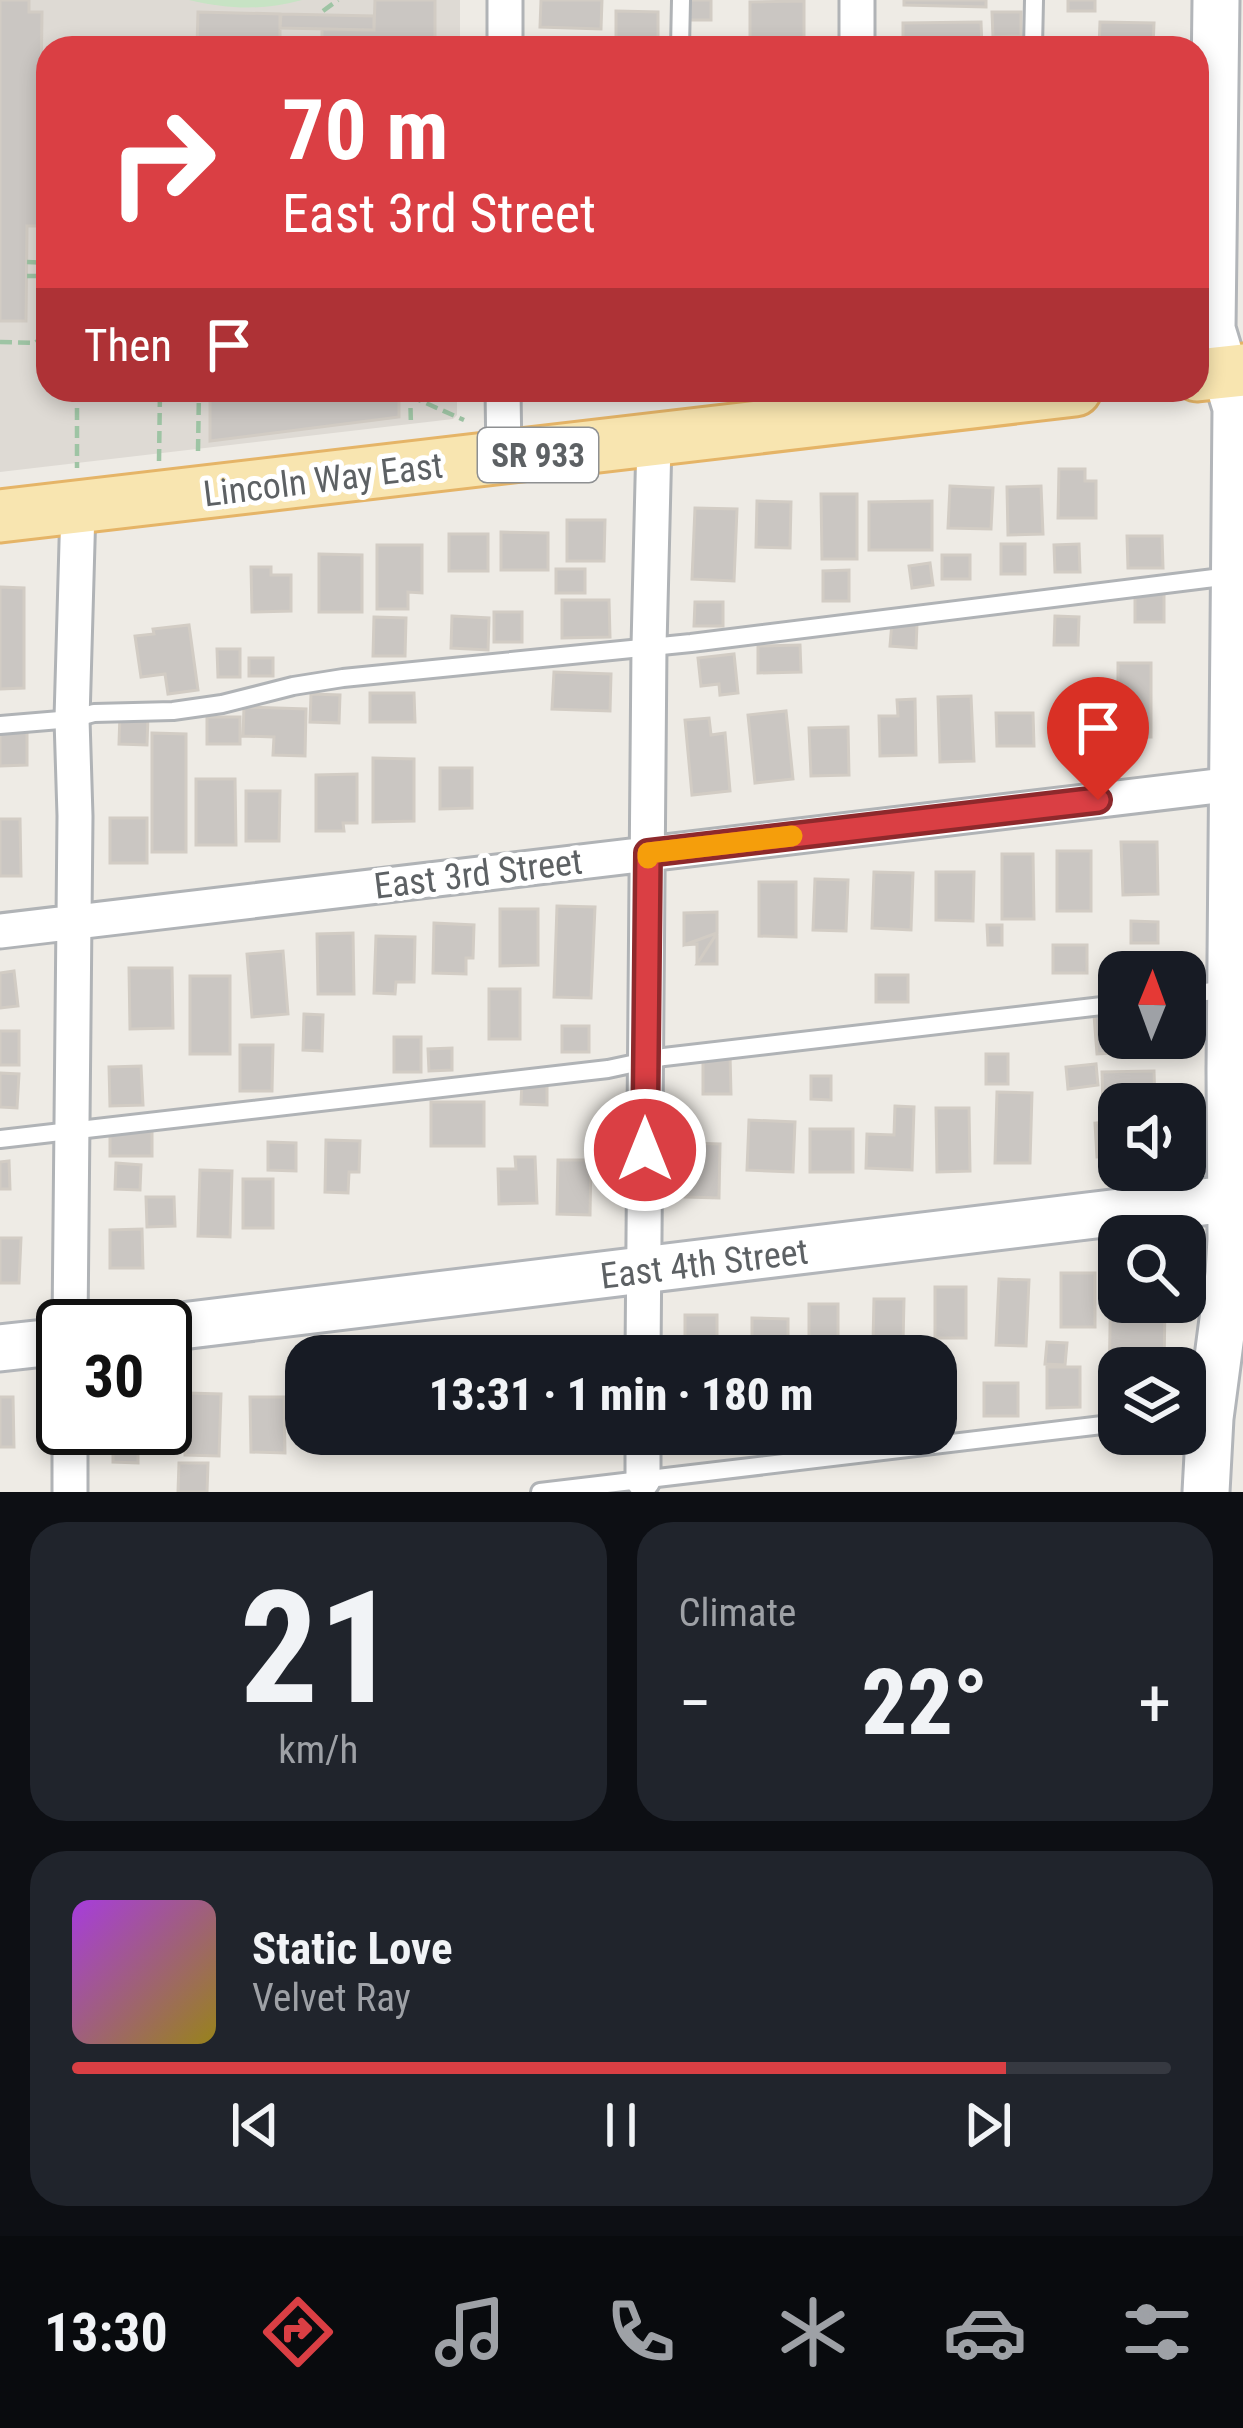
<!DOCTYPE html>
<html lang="en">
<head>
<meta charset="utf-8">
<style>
  body { margin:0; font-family:"Roboto Condensed",sans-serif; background:#20242c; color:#f1f3f6; height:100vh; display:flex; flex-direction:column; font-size:45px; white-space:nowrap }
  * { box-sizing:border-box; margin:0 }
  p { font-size:39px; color:#9ea1a6 }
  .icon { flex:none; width:66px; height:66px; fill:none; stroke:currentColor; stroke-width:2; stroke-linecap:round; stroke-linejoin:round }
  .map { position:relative; height:1492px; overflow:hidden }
  .sheet { display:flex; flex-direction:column; gap:30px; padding:30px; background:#0d0f14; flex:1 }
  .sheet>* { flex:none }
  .top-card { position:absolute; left:36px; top:36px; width:1173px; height:366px; border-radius:36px; box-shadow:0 6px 18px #0003; background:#da3f44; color:#fff; overflow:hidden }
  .needle { width:78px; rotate:1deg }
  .fabs { position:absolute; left:1098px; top:951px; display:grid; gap:24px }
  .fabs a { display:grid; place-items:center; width:108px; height:108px; border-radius:24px; background:#171b24; box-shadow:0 6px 18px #0003; font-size:60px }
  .speed { position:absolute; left:36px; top:1299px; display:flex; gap:24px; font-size:60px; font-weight:700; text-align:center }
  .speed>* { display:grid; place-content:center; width:156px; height:156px; border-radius:50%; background:#171b24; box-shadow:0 6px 18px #0003; line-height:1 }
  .speed .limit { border:6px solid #111; border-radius:18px; background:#fff; color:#111 }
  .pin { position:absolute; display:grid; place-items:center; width:102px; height:102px; color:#fff; margin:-123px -51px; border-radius:50% 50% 50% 0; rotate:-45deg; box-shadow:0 0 12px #0007 }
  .pin .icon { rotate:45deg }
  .me { position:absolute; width:132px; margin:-66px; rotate:0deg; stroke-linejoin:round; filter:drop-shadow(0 0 9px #0008) }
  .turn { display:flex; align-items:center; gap:42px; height:252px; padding:0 48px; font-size:54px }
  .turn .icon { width:156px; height:156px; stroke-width:2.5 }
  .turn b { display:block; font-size:84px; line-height:102px }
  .then { display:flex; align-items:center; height:114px; padding:0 48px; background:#0003; gap:24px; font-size:45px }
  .big { font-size:90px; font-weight:800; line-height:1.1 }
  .sheet .widget { flex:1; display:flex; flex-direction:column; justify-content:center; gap:18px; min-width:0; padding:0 42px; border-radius:36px; background:#20242c }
  .sheet .dial { align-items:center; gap:0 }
  .dial b { font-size:156px; line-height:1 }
  .song { display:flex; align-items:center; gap:36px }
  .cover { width:144px; height:144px; border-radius:18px; background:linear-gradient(135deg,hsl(280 70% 55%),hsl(50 70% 35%)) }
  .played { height:12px; border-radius:6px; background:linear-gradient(90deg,#da3f44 85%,#363941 85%) }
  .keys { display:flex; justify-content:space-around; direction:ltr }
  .heat { display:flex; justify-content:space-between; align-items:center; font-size:66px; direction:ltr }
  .sheet .tiles { flex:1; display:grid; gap:30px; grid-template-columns:1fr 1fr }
  .widget:last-child { grid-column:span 2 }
  .trip { position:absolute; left:285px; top:1335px; width:672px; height:120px; border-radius:36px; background:#171b24; box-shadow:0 6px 18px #0003; font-weight:800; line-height:120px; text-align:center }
  .dock { display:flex; height:192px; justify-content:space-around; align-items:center; background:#090b0e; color:#9ea1a6 }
  .dock .icon { width:84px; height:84px }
  .dock .current { color:#da3f44 }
  .dock b { font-size:54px; color:#f1f3f6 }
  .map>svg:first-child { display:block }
  .education { fill:#dedad4 }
  .green { fill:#c7e3c4 }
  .building { fill:#cac6c2; stroke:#d2ccc4; stroke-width:3 }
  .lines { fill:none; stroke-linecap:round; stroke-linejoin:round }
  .lane-casing { stroke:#b0b3b6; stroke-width:22 }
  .street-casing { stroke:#b0b3b6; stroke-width:39 }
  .secondary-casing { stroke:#b2b5b9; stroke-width:51 }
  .primary-casing { stroke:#e5b467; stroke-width:57 }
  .path { stroke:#9ec4a4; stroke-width:4.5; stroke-dasharray:12 6; stroke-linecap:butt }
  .lane { stroke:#fff; stroke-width:16 }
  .street { stroke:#fff; stroke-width:33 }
  .secondary { stroke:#fff; stroke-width:45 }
  .primary { stroke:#f8e5b0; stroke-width:51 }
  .route-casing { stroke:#8e292c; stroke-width:30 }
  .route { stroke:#da3f44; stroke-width:21 }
  .slow { stroke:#f59e0b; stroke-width:21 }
  .labels { text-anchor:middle; stroke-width:10; stroke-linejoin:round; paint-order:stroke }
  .shield { fill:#fff; stroke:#8e9092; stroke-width:3 }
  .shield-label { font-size:33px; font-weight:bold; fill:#5d6164 }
  .street-label { font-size:36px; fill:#5d6164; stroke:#fff }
</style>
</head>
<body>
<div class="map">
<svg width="1243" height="1492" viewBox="0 0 1243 1492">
  <rect width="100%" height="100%" fill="#eeebe5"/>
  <path class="education" d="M0,0H460V48H48V390H457V415L453,419L0,472Z"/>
  <path class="green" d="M189,0H302C263,11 228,9 189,0Z"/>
  <path class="building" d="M0,0H29V12H42L41,92H48V190H42V226H27L26,321H0Z
    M375,0H435V48H322V29L374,30Z
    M541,0H602L601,29L540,27Z
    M685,0H711V20H685Z
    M904,0H986V7L904,5Z
    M1068,0H1095V11H1068Z
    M804,1V38H750V2Z
    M616,11L658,12V38H616Z
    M198,12L280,14V48H197Z
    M992,12H1021V36L993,37Z
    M281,14L374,16V30L280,28Z
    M981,22L982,48H903V23Z
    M1100,22L1154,23L1153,48H1099Z
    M547,45H606V48H547Z
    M210,390H399V417L210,441Z
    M1059,469H1085V481H1096V518H1058Z
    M950,486L993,488L991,529L948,528Z
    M1041,486L1043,534L1008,535L1007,487Z
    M821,494H857V559H822Z
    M757,501L791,502L790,548L756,547Z
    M932,501V550H869V502Z
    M695,508L737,509L734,581L692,579Z
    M567,520H605L604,561H567Z
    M501,532L548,533V570H501Z
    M449,534H488V571H449Z
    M1127,536H1162L1163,568H1128Z
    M1001,544H1025V574H1001Z
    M1079,544L1080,572H1055L1054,545Z
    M377,545H422V593L408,592V609H377Z
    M319,554L362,555V612H319Z
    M942,555H970V579H942Z
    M930,563L933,585L912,588L909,566Z
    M251,567H271V575H291V611L252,612Z
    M556,569H585V593H556Z
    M849,570V601H823V571Z
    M0,587L24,588V688L0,689Z
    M1135,593H1164V622H1135Z
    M562,600H609L610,637L562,638Z
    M695,602H723V626H694Z
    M494,612H522V642H494Z
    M452,616L489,618L488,650L451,648Z
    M1055,616L1079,617L1078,645H1054Z
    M374,617L406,618L405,656H373Z
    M892,622L917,624L916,648L890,646Z
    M189,625L198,690L168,694L165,674L141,677L135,636L154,634L153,629Z
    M800,645L801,672L758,673V646Z
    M217,649H240V677H218Z
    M734,654L738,693L720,695L719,684L701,686L698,658Z
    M249,658H273V676H249Z
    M1118,663H1151V737H1118Z
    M554,672L611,674L610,711L552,709Z
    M370,693H414L415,722H370Z
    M311,694L340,695L339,723L310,722Z
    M1098,695L1099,737L1062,738L1061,696Z
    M971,696L974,761L940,762L938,697Z
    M915,699L916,755L880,756L879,716H898L897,700Z
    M244,707L306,709L305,756L273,755L274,737L243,736Z
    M786,711L793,779L755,783L748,715Z
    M996,713H1033L1034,746H997Z
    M120,714L148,715L147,745L119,744Z
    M207,717H240V744H207Z
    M709,718L711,735L725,733L730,791L692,795L685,720Z
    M848,727L849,775L811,776L809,728Z
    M0,729H27V765L0,766Z
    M152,733L186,734V852H152Z
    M373,758L414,759V821L373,822Z
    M440,768H472V808L440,809Z
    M357,774V823H343L344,831H316V775Z
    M196,779H235L236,845H196Z
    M246,791H280L279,841H246Z
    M110,818H147V863H110Z
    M0,819H20L21,876H0Z
    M1121,842H1157L1158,894L1123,895Z
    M1057,851H1091V911H1057Z
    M1002,854H1033L1034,919H1002Z
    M874,872L913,873L911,930L872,928Z
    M936,872H974L973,921L936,920Z
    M815,879L848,880L846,931L813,930Z
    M759,882H796V937L759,936Z
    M557,906L595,907L591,998L554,997Z
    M500,909H538V965L500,966Z
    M717,912V933L684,945V913Z
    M717,912V964H697V944L684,945V913Z
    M1131,921L1158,922V943H1131Z
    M434,923L474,925L473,958H466V974L433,973Z
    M987,925H1002V945H988Z
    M353,933L354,994H318L317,934Z
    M717,933V964H697Z
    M376,936L415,937L414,982H396L395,994L374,993Z
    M1053,945H1087V973H1053Z
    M283,951L288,1014L252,1017L247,954Z
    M129,968H172L173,1028L130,1029Z
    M14,971L18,1006L0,1008V973Z
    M876,975H908V1002H876Z
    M190,976H230V1054H190Z
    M489,989H520V1039H489Z
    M304,1014L323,1015L322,1051L303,1050Z
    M1119,1014V1038H1149L1150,1051L1097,1054L1094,1015Z
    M562,1026H589V1052H562Z
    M0,1031H19V1065H0Z
    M394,1037H421V1072H394Z
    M240,1045H273L272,1091H240Z
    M452,1048V1070L429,1071L428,1049Z
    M986,1054H1008V1084H986Z
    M703,1055H730L731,1094H703Z
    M1096,1064L1098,1085L1068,1089L1066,1067Z
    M141,1066L143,1105L110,1106L109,1067Z
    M1154,1071L1155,1104H1119V1109H1103L1102,1072Z
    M0,1073L19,1074L17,1108L0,1107Z
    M811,1076H831V1100L811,1099Z
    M522,1082L547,1083V1105L521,1104Z
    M997,1092L1032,1093L1030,1163H995Z
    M431,1102H484V1146H431Z
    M895,1106L914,1107L912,1170L866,1168L867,1134L894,1135Z
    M936,1108H969L970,1171L937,1172Z
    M749,1120L795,1122L793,1172L747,1170Z
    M1119,1121V1156L1097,1157L1095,1123Z
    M152,1127V1156H110V1128Z
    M810,1129H853V1172H810Z
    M326,1140L360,1141L359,1172H349L348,1193L325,1192Z
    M268,1142L296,1143V1171L268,1170Z
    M687,1143L720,1144L719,1198L685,1197Z
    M515,1157H535L537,1203L499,1204L498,1169H516Z
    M558,1160H591L590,1215L557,1214Z
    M9,1161L10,1189H0V1162Z
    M116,1163L141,1165L140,1190L115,1189Z
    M200,1170L232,1171L230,1237L198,1236Z
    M243,1179H273V1228H243Z
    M146,1197H174L175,1226L147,1227Z
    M142,1229L143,1268H110V1230Z
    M0,1238H21L19,1283H0Z
    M1111,1262H1119V1302H1165L1164,1368H1119V1395H1109Z
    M1061,1273H1095V1327H1061Z
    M999,1279L1029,1280L1026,1346L996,1345Z
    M935,1287H966V1338H935Z
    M874,1299H904L903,1344L873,1343Z
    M809,1304H838V1349H809Z
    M685,1315H717V1356H685Z
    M752,1318L788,1319V1356H752Z
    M501,1339L532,1340V1356H501Z
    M1047,1342L1067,1343L1065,1365L1045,1364Z
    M558,1343H594L595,1356H558Z
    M440,1346H469V1356H440Z
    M1047,1367H1080V1407L1047,1408Z
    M984,1383H1018V1416H984Z
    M187,1393L221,1394L219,1456L185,1455Z
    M0,1397H13L14,1447H0Z
    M250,1397H284L285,1453L251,1452Z
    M117,1428H155V1435H138V1463L113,1462V1440H117Z
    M466,1434H484V1447L465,1446Z
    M687,1434H726L725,1452L686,1450Z
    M179,1463H208L207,1492H178Z"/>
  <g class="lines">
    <g class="lane-casing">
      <path id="lane" d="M680,48L681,0
        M1033,48L1034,0
        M0,725L72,719L94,713L173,711L222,704L293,686L343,678L691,643L1230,576
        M1185,995L1226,989
        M0,1139L608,1069L664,1057L1119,1004
        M540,1492L1119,1423"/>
    </g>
    <g class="street-casing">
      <path id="street" d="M505,48V0
        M857,48V0
        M503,390L504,459
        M0,931L1243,783
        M70,1326L75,816L72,719L78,508
        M643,1356L649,646L654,441
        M70,1428V1492
        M643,1434V1480"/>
    </g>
    <g class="secondary-casing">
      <path id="secondary" d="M165,1328L1243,1197
        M0,1348L63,1341
        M1206,1492L1210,1418L1229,1274L1231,1239L1230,1069L1236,408L1212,329L1216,0"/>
    </g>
    <g class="primary-casing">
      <path id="primary" d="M1197,375L1243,370
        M0,516L1075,390"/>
    </g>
    <path class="path" d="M323,11L338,0
      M27,262L48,263
      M27,276H48
      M0,342L35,343L48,333
      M77,390V468
      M410,390L411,426
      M410,396L464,420
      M198,451L199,390
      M159,461L160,390"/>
    <use href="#lane" class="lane"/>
    <use href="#street" class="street"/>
    <use href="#secondary" class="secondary"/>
    <use href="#primary" class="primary"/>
  </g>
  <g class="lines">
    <g class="route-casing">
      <path id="route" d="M645,1150L648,853L1098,800"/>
    </g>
    <use href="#route" class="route"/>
    <path class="slow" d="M648,858V853L792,836"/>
  </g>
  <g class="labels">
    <rect class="shield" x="478" y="428" width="120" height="54" rx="9"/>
    <g class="shield-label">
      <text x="538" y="467">SR 933</text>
    </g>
    <g class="street-label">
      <text transform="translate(323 479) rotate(-7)" y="13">Lincoln Way East</text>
      <text transform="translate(478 873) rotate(-7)" y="13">East 3rd Street</text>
      <text transform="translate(704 1263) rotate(-7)" y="13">East 4th Street</text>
    </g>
  </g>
</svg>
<div class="fabs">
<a><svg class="needle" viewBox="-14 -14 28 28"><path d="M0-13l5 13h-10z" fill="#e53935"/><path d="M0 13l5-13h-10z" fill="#9ea1a6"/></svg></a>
<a><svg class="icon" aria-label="sound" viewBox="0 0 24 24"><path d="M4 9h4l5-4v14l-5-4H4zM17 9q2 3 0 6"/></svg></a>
<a><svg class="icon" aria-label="search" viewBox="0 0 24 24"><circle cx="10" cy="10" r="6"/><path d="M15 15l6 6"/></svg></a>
<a><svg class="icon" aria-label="layers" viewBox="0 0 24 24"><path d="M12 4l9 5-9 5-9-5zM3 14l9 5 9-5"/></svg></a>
</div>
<div class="speed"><div class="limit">30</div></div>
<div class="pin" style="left:1098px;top:800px;background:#d93025"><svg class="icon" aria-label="arrive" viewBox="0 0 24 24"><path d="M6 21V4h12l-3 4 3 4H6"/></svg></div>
<svg class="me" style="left:645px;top:1150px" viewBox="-20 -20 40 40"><circle r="17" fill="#da3f44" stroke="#fff" stroke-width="3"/><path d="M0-11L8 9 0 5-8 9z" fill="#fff"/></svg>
<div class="trip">13:31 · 1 min · 180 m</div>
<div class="top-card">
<div class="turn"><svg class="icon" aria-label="right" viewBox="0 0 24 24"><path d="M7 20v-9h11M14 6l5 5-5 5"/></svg><div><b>70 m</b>East 3rd Street</div></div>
<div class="then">Then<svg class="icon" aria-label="arrive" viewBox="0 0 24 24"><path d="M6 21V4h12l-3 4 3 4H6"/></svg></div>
</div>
</div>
<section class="sheet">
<div class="tiles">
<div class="widget dial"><b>21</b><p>km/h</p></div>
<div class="widget"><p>Climate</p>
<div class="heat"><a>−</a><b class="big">22°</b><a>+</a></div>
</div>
<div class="widget">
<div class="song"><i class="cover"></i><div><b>Static Love</b><p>Velvet Ray</p></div></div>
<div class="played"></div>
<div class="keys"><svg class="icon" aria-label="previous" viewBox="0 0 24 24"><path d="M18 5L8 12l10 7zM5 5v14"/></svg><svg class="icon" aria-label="pause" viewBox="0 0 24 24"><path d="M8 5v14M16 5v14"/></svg><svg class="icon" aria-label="next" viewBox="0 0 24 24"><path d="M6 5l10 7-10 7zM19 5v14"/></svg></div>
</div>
</div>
</section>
<nav class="dock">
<b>13:30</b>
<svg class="icon current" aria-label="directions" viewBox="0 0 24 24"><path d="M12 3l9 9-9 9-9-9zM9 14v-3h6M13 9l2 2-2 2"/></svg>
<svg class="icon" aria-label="music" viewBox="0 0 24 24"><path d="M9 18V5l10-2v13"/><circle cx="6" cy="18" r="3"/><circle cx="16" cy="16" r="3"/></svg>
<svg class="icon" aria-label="phone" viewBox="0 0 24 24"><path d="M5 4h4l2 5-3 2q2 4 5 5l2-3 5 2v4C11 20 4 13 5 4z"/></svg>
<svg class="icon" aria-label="climate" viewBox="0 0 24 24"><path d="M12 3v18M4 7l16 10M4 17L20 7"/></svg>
<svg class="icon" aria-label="car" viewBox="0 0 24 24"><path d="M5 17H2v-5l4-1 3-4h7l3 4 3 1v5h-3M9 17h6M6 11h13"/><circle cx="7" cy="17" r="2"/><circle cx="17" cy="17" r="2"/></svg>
<svg class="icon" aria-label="filters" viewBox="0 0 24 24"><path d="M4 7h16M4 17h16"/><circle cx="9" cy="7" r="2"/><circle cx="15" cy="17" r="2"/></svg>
</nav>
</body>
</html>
